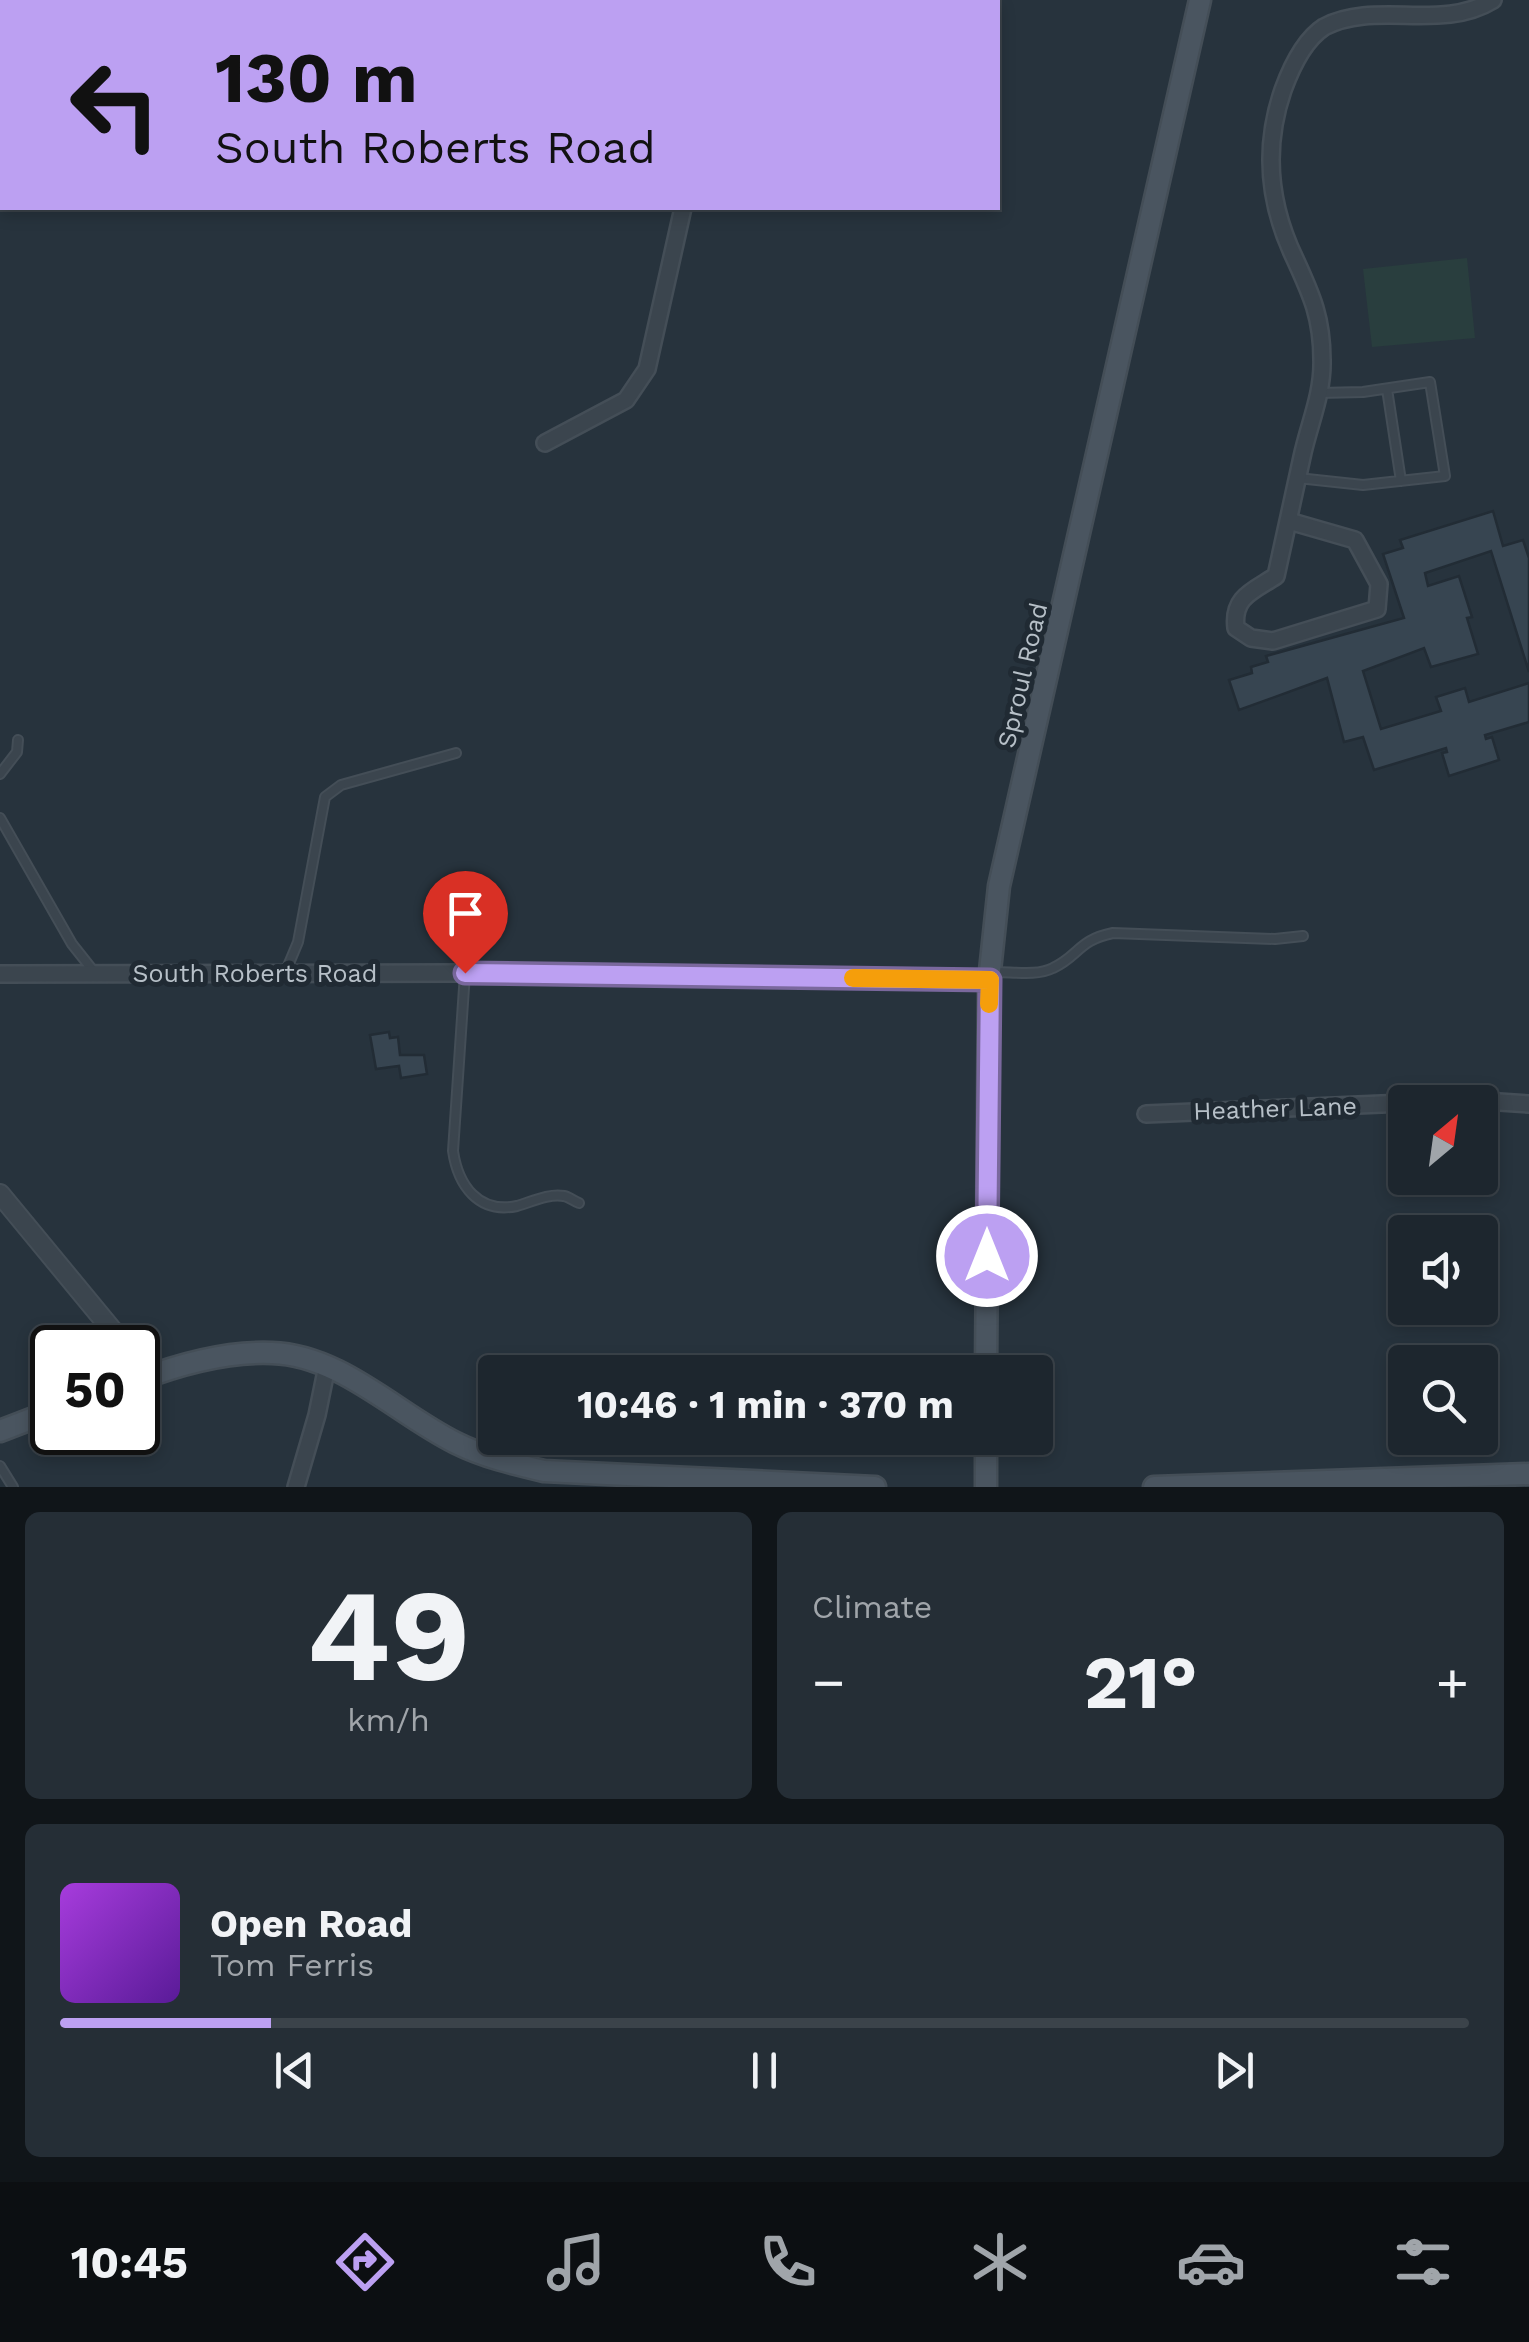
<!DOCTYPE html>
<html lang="en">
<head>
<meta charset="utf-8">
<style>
  body { margin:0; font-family:"Work Sans",sans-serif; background:#252e36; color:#f1f3f6; height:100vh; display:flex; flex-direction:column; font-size:38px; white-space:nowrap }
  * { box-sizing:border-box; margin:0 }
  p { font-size:32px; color:#a0a5aa }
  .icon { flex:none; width:55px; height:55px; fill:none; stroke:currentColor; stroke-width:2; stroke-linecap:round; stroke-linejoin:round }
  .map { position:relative; height:1487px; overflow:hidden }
  .details { display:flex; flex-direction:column; gap:25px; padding:25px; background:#101519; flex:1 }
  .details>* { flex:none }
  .top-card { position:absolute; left:0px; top:0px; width:1000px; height:210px; box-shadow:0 5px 15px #0003,0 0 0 2px #3b434a; background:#bca0f2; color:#111; overflow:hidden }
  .needle { width:65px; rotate:29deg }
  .buttons { position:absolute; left:1388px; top:1085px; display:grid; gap:20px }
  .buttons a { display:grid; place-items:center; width:110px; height:110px; border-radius:10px; background:#1d262e; box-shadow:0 5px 15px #0003,0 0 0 2px #3b434a; font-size:50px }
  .speed { position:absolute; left:30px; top:1325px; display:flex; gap:20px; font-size:50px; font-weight:700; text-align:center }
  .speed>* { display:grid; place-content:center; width:130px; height:130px; border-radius:50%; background:#1d262e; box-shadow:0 5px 15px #0003,0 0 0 2px #3b434a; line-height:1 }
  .speed .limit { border:5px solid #111; border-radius:15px; background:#fff; color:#111 }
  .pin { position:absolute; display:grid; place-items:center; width:85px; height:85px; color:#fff; margin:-102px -42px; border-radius:50% 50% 50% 0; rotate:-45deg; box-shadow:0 0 10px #0007 }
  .pin .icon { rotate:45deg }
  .me { position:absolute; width:110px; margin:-55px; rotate:0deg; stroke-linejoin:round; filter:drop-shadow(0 0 8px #0008) }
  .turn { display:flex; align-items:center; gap:35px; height:210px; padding:0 50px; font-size:45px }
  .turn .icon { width:130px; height:130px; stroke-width:2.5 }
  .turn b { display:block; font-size:70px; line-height:85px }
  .big { font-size:75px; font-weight:700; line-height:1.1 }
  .details .widget { flex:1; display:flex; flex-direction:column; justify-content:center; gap:15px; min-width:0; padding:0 35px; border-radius:15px; background:#252e36 }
  .details .dial { align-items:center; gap:0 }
  .dial b { font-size:130px; line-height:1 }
  .song { display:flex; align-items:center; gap:30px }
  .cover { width:120px; height:120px; border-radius:15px; background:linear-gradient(135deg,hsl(280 70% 55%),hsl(270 70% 35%)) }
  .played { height:10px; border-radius:5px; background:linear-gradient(90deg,#bca0f2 15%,#3b434a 15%) }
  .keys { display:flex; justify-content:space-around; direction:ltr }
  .heat { display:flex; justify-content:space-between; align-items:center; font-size:55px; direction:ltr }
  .details .tiles { flex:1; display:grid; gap:25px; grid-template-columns:1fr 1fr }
  .widget:last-child { grid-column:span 2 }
  .trip { position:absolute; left:478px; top:1355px; width:575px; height:100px; border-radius:10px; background:#1d262e; box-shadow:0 5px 15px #0003,0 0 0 2px #3b434a; font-weight:700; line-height:100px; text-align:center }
  .tab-bar { display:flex; height:160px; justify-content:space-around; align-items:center; background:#0c0f12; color:#a0a5aa }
  .tab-bar .icon { width:70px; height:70px }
  .tab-bar .active { color:#bca0f2 }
  .tab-bar b { font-size:45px; color:#f1f3f6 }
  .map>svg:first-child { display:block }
  .green { fill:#293e3e }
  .building { fill:#374551; stroke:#222c35; stroke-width:2.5 }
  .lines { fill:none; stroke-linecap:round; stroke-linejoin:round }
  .service-casing { stroke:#444e57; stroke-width:12 }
  .minor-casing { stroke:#444e57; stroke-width:20 }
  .tertiary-casing { stroke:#444e57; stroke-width:22 }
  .secondary-casing { stroke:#444e57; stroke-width:25 }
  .service { stroke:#3b454e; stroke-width:8 }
  .minor { stroke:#3b454e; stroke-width:15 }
  .tertiary { stroke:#3b454e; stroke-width:18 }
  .secondary { stroke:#4a5560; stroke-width:20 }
  .route-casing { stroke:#7a689d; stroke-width:25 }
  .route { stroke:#bca0f2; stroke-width:18 }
  .slow { stroke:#f59e0b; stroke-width:18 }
  .labels { text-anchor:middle; stroke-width:10; stroke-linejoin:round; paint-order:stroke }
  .street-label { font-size:25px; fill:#b7c0c8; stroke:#202a33 }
</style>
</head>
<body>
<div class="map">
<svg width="1529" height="1487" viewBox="0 0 1529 1487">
  <rect width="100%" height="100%" fill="#27333d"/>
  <path class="green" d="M1467,258L1475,338L1372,347L1363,269Z"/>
  <path class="building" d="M1493,511L1503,546L1523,540L1529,558V672L1491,551L1425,573L1428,586L1459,576L1472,617L1467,618L1478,654L1431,667L1424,648L1363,671L1381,729L1441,711L1436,697L1465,688L1469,702L1529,683V722L1485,735L1486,739L1492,737L1499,760L1449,776L1442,753L1447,752L1446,748L1374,770L1363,737L1344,742L1327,678L1239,710L1229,680L1252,673L1251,667L1268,662L1266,656L1404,618L1383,554L1403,548L1400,540Z
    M389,1032L390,1038L398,1037L400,1055H424L427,1074L401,1078L399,1066L376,1069L370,1035Z"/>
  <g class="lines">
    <g class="service-casing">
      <path id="service" d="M95,0L96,2
        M283,2L286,0
        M320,2V0
        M1387,389L1401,481
        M1298,478L1363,485L1445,476L1430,382L1363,392L1319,393
        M0,774L17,752L18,740
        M0,818L72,944L95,973
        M990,972C1010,971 1035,977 1053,968C1079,956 1078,940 1113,933L1275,939L1303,936
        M285,973L298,942L325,797L341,785L456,753
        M465,973L453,1151C458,1185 478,1214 517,1206C531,1202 549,1193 564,1196C569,1197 574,1201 579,1203
        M0,1466L13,1487"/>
    </g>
    <g class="minor-casing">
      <path id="minor" d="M730,2V0
        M545,443L626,400L647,369L683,208
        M1289,521L1355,540L1379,584L1377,609L1273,641L1251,638L1236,628C1232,597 1253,591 1276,576C1285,536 1293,497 1302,457C1309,424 1323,394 1322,360C1322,318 1312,296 1295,259C1268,203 1263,148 1283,90C1291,68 1304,40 1324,27C1376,0 1441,32 1493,0
        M0,974L465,973L989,980
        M1415,1102L1469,1100L1529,1104
        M1146,1114L1405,1103
        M296,1487L317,1415L327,1366"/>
    </g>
    <g class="tertiary-casing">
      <path id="tertiary" d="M0,1194L127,1348"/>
    </g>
    <g class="secondary-casing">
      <path id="secondary" d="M986,1372L989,980L999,886L1200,0
        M138,1380C180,1364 227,1351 272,1353C341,1355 397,1414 456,1443C484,1457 514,1464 544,1471L875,1487
        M0,1431L52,1411
        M986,1487V1438
        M1154,1487L1529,1474"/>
    </g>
    <use href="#service" class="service"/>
    <use href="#minor" class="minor"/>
    <use href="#tertiary" class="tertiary"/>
    <use href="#secondary" class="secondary"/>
  </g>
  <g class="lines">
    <g class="route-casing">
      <path id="route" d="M465,973L990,980L987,1256"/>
    </g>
    <use href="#route" class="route"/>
    <path class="slow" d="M853,978L990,980L989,1004"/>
  </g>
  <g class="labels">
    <g class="street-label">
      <text transform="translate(1022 675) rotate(-77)" y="9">Sproul Road</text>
      <text x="255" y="982">South Roberts Road</text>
      <text transform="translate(1275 1108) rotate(-2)" y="9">Heather Lane</text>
    </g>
  </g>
</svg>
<div class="buttons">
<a><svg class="needle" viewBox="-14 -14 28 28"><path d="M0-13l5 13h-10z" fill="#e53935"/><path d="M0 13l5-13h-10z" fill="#a0a5aa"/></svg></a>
<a><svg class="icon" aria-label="sound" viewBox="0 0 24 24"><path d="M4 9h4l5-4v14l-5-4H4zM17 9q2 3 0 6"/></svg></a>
<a><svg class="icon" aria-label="search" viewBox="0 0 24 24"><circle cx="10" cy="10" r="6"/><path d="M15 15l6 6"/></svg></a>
</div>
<div class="speed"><div class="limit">50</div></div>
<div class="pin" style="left:465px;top:973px;background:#d93025"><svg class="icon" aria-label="arrive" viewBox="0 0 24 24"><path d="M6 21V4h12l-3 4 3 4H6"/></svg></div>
<svg class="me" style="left:987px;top:1256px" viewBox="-20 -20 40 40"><circle r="17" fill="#bca0f2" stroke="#fff" stroke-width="3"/><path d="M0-11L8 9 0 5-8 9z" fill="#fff"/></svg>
<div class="trip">10:46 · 1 min · 370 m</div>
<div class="top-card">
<div class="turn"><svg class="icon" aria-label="left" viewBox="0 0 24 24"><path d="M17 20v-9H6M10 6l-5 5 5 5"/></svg><div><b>130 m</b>South Roberts Road</div></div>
</div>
</div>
<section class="details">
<div class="tiles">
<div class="widget dial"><b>49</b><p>km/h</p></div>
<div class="widget"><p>Climate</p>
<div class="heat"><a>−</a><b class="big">21°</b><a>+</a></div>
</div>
<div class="widget">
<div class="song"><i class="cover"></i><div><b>Open Road</b><p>Tom Ferris</p></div></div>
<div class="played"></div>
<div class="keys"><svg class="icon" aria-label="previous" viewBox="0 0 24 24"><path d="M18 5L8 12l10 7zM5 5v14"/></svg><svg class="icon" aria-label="pause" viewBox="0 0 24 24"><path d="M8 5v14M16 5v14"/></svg><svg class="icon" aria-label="next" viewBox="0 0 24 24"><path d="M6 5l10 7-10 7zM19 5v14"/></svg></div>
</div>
</div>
</section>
<nav class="tab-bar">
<b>10:45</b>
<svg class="icon active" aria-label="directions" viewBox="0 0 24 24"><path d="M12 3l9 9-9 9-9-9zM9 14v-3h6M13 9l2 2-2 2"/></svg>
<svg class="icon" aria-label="music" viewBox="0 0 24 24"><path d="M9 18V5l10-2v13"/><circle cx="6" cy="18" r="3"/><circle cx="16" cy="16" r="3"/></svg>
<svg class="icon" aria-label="phone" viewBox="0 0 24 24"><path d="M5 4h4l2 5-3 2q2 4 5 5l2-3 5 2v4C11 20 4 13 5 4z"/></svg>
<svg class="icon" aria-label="climate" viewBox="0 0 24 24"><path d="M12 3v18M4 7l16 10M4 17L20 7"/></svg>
<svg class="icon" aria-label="car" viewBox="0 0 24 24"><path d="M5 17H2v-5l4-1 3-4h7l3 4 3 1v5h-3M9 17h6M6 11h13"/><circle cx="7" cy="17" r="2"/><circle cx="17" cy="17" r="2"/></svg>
<svg class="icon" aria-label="filters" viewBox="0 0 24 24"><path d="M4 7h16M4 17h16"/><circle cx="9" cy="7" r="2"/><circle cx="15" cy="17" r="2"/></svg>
</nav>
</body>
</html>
